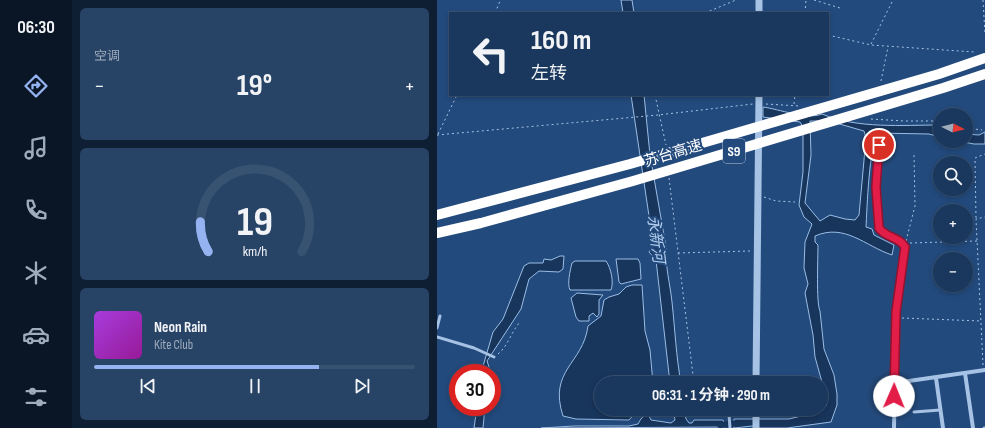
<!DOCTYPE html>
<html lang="zh">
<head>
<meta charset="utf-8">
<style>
  body { margin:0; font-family:"Sofia Sans Condensed","Noto Sans SC",sans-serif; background:#274366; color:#f1f3f6; height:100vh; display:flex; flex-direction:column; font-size:15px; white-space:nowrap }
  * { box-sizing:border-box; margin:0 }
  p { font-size:13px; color:#9facbc }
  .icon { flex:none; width:22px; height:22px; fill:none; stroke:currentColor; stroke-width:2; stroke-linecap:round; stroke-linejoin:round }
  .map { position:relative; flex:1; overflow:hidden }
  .side { display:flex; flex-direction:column; gap:8px; padding:8px; background:#0e1f33; width:365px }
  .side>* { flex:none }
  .guide { position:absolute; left:12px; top:12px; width:380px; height:84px; border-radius:0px; box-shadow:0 2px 6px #0003,0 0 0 1px #385272; background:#1a385d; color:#f1f3f6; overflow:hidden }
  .needle { width:26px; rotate:96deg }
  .tools { position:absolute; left:496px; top:108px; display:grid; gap:8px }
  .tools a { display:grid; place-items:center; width:40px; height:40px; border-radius:50%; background:#1a385d; box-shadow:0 2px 6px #0003,0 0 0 1px #385272; font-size:20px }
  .speed { position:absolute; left:12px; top:364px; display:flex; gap:8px; font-size:20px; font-weight:700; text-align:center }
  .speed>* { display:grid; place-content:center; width:52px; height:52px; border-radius:50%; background:#1a385d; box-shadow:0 2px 6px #0003,0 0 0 1px #385272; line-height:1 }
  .speed .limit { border:6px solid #d22; background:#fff; color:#111 }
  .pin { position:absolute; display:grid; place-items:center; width:34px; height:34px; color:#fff; margin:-17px; border:2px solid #fff; border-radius:50%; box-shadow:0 1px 4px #0007 }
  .me { position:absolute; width:44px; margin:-22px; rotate:1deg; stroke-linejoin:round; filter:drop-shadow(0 0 3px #0008) }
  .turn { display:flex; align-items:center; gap:14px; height:84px; padding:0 16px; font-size:18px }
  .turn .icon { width:52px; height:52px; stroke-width:2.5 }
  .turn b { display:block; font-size:28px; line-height:34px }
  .big { font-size:30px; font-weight:700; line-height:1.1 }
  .side .widget { flex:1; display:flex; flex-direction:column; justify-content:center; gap:6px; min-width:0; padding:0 14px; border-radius:6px; background:#274366 }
  .side .dial { align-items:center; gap:0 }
  .dial svg { height:104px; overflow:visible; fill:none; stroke:#385272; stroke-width:7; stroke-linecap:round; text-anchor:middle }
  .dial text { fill:#f1f3f6; stroke:none }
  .song { display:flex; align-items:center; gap:12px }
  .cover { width:48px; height:48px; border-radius:6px; background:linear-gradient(135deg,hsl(280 70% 55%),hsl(300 70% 35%)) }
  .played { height:4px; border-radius:2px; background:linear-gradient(90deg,#95b2f1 70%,#385272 70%) }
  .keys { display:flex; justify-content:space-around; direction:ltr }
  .heat { display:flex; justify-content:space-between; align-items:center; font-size:22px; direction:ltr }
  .trip { position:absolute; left:157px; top:376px; width:234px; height:40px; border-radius:20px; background:#1a385d; box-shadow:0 2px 6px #0003,0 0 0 1px #385272; font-weight:700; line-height:40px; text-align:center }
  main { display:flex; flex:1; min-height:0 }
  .dock { display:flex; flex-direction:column; width:72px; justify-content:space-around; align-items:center; background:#0a1625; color:#9facbc }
  .dock .icon { width:28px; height:28px }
  .dock .active { color:#95b2f1 }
  .dock b { font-size:18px; color:#f1f3f6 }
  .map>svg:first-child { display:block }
  .water { fill:#18355c; stroke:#9abee6; fill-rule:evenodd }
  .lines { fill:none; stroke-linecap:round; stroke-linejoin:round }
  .canal { stroke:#18355c; stroke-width:6 }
  .path { stroke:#a6c3e5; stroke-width:1; stroke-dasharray:2 3; stroke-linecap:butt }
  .service { stroke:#a6c3e5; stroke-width:3 }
  .minor { stroke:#a6c3e5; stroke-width:4 }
  .tertiary { stroke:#a6c3e5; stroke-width:7 }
  .motorway { stroke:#fff; stroke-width:10 }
  .route-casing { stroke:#92132f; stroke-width:10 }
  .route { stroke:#e11d48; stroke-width:7 }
  .labels { text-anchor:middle; stroke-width:4; stroke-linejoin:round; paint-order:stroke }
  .shield { fill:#234a7c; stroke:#bdc9d8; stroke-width:1 }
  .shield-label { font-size:14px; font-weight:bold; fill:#fff }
  .street-label { font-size:15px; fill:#fff; stroke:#234a7c }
  .water-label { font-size:16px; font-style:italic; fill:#b1cded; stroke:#234a7c }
</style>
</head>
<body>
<main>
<nav class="dock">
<b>06:30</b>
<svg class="icon active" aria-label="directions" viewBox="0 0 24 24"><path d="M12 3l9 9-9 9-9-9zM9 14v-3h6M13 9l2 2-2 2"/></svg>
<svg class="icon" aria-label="music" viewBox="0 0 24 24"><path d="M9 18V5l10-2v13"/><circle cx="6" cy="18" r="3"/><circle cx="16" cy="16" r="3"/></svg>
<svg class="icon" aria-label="phone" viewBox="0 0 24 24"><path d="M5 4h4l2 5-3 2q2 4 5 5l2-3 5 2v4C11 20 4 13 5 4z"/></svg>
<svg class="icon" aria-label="climate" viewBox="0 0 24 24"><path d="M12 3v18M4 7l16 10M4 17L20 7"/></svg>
<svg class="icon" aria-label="car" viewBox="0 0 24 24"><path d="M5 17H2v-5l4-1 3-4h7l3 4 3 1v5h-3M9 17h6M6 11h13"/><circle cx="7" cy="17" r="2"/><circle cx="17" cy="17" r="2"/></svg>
<svg class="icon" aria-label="filters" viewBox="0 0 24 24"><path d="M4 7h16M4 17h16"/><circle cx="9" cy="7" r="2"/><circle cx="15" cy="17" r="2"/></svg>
</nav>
<section class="side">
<div class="widget"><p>空调</p>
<div class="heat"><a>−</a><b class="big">19°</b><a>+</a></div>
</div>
<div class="widget dial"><svg viewBox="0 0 100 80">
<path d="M14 69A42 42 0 1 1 86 69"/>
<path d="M14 69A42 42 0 0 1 8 46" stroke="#95b2f1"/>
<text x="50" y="56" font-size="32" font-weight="700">19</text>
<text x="50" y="72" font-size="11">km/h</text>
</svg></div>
<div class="widget">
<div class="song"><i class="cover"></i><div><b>Neon Rain</b><p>Kite Club</p></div></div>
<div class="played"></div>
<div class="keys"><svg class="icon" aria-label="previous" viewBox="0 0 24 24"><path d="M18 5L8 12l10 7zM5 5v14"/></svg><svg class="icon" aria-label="pause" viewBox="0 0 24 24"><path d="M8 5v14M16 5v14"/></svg><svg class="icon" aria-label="next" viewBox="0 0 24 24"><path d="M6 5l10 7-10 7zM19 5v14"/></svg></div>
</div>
</section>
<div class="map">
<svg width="548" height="428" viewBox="0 0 548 428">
  <rect width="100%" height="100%" fill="#234a7c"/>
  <path class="water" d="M184,0H195L197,13H186Z
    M194,95H207L213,155L229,247C228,266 233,283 235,302C238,329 239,356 244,383H233L219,260L212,252L215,247L212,216Z
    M326,107C341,109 371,120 385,114C421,129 465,125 503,125V137L492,134L441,133C432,146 430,209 429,227L435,229L437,235L457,245L455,255C428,246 408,223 378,236V242L381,245C381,257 379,303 383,311L387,349L397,375L400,394V405L394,422L350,428H322L315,426L297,428V419H352L384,411L389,406L390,400L378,357L376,335L368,293L371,284L367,268L368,242L375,224L367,217L362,205L366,172V127L363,122L326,117ZM373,121H392L427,131L429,138L422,215L418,220L408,219L393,215L383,221L368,203L374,155Z
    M548,132V144H537L521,141H529V134L542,135Z
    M123,256H127L126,269L122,272L102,271L92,279L84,309L50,361L52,367L50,373H44L56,332L66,319L87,266L92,263H106L107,259L114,260Z
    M179,259H201L203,263L204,279L184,284L182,282Z
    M138,261H169C174,268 177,282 174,290H133C130,284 133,271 135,263Z
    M195,285H205L208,331L213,350L216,383H164V409H206L199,412L192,420L139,419L126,416C111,370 146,364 151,326L164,316L167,300L172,297L182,294L189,287Z
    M140,293L166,295L162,300V314L160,317L156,313L152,316V321H142L139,317L134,298Z
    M40,407H48L46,428H37Z
    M236,409H247L249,419L252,423H255L257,420H286L289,427L104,428L137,426H192L201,424C204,419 205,415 212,416L214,420L234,423L238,420Z"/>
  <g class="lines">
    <path class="canal" d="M283,425L305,423"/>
    <path class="path" d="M377,0L403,8
      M546,0L548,34
      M58,13L63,1
      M268,13L299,0
      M368,13L369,0
      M391,35L434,45L537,52
      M434,44L456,0
      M444,81L451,47
      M218,95L229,145
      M329,104L362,106
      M357,104L358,95
      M434,119L467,121H503
      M529,128L545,130
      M1,134L20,95
      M0,135L221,115L316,104
      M232,178L257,383
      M327,197L339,201L358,202
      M539,218L538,158L548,154
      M469,241L478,206L477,153
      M473,243L540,241
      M241,253L313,251
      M465,318L544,321
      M61,354C71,346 74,332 83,322
      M546,365L539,219L548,217
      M261,409V414H287
      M296,414H311"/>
    <path class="service" d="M0,328L3,316
      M0,337L37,348L57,357
      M477,412L503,410
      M292,414L293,428
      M547,428H548"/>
    <path class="minor" d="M442,145L439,187L443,228C447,237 463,237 468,247L459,312L457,428
      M528,373L536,428
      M499,378L506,428
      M458,383L548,370"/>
    <path class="tertiary" d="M322,13V0
      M319,383L322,95
      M319,428V409"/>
    <path class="motorway" d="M0,215L193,164L502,74L548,58
      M0,233L44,223L196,181L506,88L548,74"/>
  </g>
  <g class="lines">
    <g class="route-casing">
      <path id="route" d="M442,145L439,187L442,228C447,237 463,237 468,247L459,312L457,396"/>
    </g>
    <use href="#route" class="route"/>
  </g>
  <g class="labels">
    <rect class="shield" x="286" y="139" width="22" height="24" rx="3"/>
    <g class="shield-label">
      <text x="297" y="156">S9</text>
    </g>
    <g class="street-label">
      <text transform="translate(236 153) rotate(-17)" y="5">苏台高速</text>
    </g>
    <g class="water-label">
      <text transform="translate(220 239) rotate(83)" y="6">永新河</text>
    </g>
  </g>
</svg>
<div class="tools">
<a><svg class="needle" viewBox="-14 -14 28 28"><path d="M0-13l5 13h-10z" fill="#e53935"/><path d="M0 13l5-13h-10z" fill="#9facbc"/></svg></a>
<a><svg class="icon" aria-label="search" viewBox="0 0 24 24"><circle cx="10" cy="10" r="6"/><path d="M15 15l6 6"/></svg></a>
<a>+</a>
<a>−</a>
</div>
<div class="speed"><div class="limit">30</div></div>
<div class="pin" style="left:442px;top:145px;background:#d93025"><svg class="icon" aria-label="arrive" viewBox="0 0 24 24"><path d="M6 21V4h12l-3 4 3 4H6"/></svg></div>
<svg class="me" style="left:457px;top:396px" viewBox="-20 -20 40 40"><circle r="19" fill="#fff"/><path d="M0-13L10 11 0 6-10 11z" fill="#e11d48"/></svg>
<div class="trip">06:31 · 1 分钟 · 290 m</div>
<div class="guide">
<div class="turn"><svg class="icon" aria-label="left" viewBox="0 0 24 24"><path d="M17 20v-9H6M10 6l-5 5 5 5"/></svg><div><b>160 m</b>左转</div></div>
</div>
</div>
</main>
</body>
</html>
